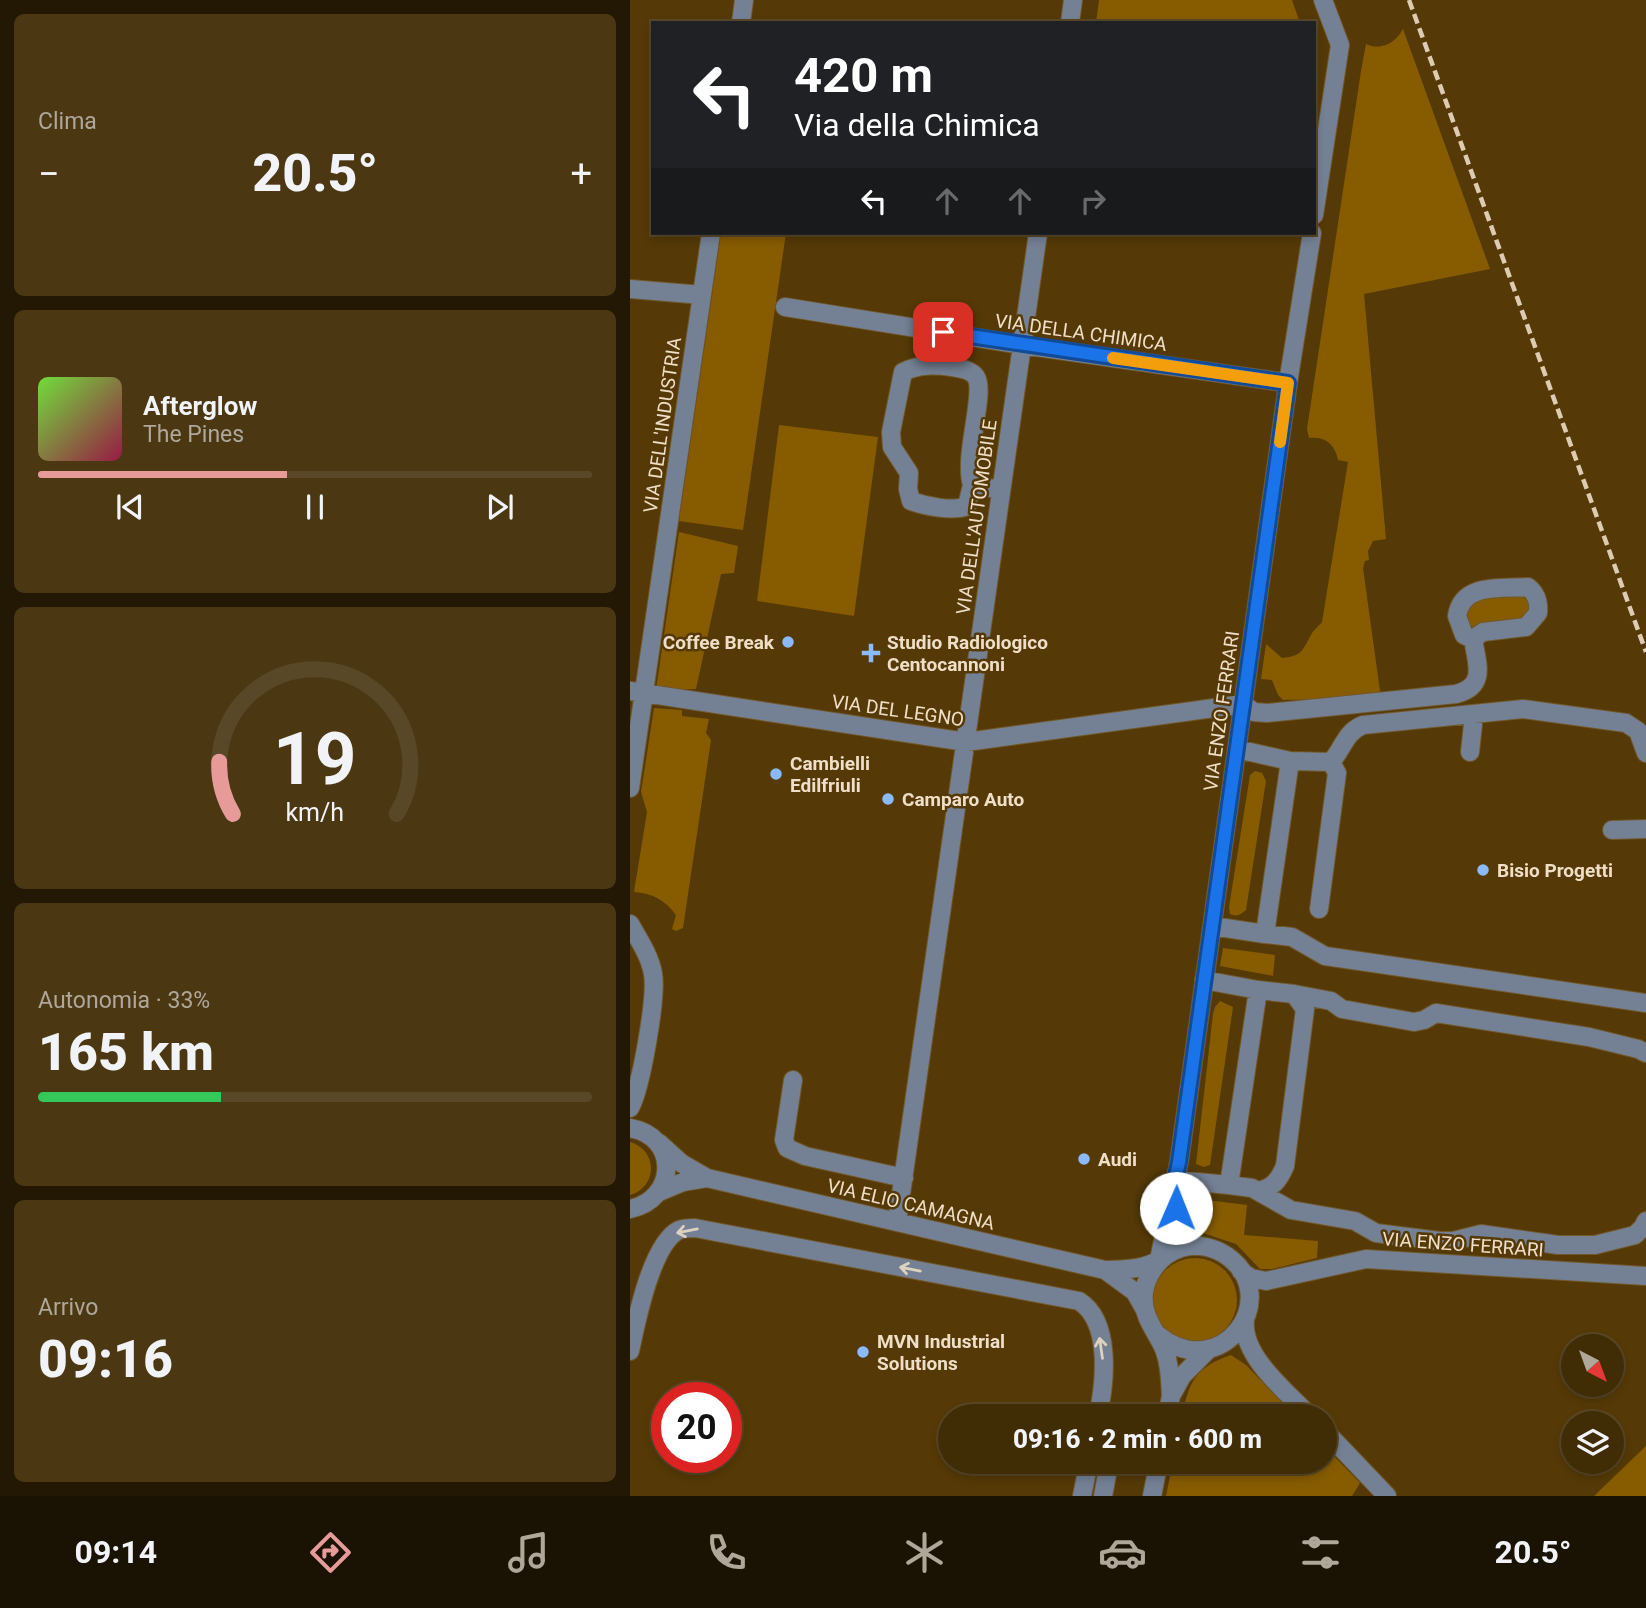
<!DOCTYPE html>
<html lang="it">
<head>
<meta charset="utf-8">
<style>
  body { margin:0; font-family:Roboto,sans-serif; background:#4b3813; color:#f1f3f6; height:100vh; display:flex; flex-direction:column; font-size:26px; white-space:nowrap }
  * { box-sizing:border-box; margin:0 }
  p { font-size:23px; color:#aea79a }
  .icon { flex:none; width:38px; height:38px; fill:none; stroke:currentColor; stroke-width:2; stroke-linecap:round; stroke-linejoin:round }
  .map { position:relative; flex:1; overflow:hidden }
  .panel { display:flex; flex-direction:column; gap:14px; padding:14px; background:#231803; width:630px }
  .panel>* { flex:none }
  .hud { position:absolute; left:21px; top:21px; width:665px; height:214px; border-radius:0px; box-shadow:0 4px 10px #0003,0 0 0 2px #594827; background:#202124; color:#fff; overflow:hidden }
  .needle { width:46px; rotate:139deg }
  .tools { position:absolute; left:931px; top:1334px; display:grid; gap:14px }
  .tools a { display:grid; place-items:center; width:63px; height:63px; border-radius:50%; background:#402c05; box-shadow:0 4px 10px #0003,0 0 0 2px #594827; font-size:35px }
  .speed { position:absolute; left:21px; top:1382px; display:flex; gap:14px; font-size:35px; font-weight:700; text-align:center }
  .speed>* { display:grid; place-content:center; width:91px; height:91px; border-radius:50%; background:#402c05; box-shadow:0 4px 10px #0003,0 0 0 2px #594827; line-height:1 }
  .speed .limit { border:10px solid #d22; background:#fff; color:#111 }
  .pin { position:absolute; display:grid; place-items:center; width:60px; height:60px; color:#fff; margin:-30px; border-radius:14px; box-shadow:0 4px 10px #0006 }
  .me { position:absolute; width:77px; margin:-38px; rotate:1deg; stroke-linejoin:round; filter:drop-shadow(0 0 5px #0008) }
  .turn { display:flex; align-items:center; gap:24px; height:147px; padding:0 28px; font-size:32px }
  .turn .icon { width:91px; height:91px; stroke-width:2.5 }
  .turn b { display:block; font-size:49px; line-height:60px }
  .lanes { display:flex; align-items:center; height:66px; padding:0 28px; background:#0003; justify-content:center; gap:35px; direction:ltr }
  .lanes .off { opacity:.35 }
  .big { font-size:52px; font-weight:800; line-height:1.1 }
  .panel .widget { flex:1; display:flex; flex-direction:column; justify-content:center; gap:10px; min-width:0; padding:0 24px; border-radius:10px; background:#4b3813 }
  .panel .dial { align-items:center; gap:0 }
  .dial svg { height:182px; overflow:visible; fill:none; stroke:#594827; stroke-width:7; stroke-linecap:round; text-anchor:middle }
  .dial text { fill:#f1f3f6; stroke:none }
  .song { display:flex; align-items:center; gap:21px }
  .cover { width:84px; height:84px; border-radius:10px; background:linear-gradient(135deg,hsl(100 70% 55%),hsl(340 70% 35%)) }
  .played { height:7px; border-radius:4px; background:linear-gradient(90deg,#e69b98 45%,#594827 45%) }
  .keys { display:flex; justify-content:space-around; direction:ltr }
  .heat { display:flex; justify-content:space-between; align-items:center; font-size:38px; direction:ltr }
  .charge { height:10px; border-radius:5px; background:linear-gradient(90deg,#34c759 33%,#594827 0) }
  .trip { position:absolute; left:308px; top:1404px; width:399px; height:70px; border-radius:35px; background:#402c05; box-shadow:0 4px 10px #0003,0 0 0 2px #594827; font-weight:800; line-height:70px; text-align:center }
  .dock { display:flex; height:112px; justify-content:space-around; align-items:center; background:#1a1202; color:#aea79a }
  .dock .icon { width:49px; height:49px }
  .dock .active { color:#e69b98 }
  .dock b { font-size:32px; color:#f1f3f6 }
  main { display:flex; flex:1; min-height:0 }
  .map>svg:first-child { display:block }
  .green { fill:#875c00 }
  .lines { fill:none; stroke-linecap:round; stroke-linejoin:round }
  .minor-casing { stroke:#71582a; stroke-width:20 }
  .minor { stroke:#748194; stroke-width:18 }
  .rail { stroke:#deccb2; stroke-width:4.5; stroke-dasharray:10 5; stroke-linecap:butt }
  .oneway { stroke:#ddd1c0 }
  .route-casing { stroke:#114b97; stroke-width:18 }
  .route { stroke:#1a73e8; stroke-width:12 }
  .slow { stroke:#f59e0b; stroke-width:12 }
  .poi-dot { fill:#8bbafc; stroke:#553a07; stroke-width:2.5 }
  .labels { text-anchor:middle; stroke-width:5; stroke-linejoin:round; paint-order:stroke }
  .street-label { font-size:19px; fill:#f0dfc8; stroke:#553a07 }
  .poi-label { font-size:19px; font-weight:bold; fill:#f0dfc8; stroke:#553a07; text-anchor:start }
</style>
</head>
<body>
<main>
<section class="panel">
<div class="widget"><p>Clima</p>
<div class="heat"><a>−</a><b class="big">20.5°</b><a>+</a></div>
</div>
<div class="widget">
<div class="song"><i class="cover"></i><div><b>Afterglow</b><p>The Pines</p></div></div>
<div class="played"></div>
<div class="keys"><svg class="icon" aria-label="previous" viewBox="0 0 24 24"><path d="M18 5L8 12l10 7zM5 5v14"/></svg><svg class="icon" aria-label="pause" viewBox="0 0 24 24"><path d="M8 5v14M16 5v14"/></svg><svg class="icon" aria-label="next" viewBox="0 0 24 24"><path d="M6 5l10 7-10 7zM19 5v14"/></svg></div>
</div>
<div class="widget dial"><svg viewBox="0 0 100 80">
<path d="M14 69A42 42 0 1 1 86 69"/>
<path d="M14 69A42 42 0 0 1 8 46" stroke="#e69b98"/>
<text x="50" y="56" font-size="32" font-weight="700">19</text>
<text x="50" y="72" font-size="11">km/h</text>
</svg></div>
<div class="widget"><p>Autonomia · 33%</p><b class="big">165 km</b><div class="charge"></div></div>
<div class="widget"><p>Arrivo</p><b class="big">09:16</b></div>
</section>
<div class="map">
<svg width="1016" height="1496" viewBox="0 0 1016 1496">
  <rect width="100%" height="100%" fill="#553a07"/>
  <path class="green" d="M469,0H662L670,23H466Z
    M773,29L860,269L734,294L756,539L743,541L738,551L739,560L735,561L733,568L750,691C736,704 674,699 653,700L648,695L642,680L631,679L636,644L652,658C672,656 672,651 681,635C683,630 689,626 692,622L718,462L708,460C705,444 695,436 679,438L677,429L731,71L736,44C752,51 765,43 773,29Z
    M91,233H156L113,530L49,521Z
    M149,425L248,437L224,616L127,601Z
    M49,532L108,546L104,573L91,574L66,689L26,690Z
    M889,594L900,602L901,613L898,619L845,630L836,621L833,605L838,599Z
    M24,708L52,710V716L79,719L76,733L81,740L53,928L46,931L42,929L46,915C35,900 22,893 4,892L17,812L11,792Z
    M625,771L632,773L636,781L616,910C610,915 607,917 600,914L599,907L620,775Z
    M593,948L645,955L643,976L590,966Z
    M590,1001L603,1007L580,1165L574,1167L566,1164L583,1014L585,1007Z
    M0,1142C28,1150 28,1187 0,1195Z
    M561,1198L617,1205L614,1235L688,1241L687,1258L642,1269H630L606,1244L570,1232L559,1218Z
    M523 1300a42 42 0 1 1 84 0a42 42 0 1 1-84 0Z
    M601,1355L616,1365L665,1416H552C559,1381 566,1367 601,1355Z
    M1016,1446V1496H964Z
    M695,1447L730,1483L722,1496H536L543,1461H695Z"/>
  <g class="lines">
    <g class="minor-casing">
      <path id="minor" d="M111,23L114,0
        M440,23L443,0
        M684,215L710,45L693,0
        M0,289L72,295
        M155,307L392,345L658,383
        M342,485C333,456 356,393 346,377C342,370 329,368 322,367C305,365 289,364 273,372L261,432L262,447L279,473L278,489L281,501C295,506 323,512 337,506L342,485L371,490
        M0,691L336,742L613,704L624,712L637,713L826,694C857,686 847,664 843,639L834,635L827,616C832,582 872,589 898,587C907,594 909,602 908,613L896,627L853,632L843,639
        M840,752L844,715
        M660,761L701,762C713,749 715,732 733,725L893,709L996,723L1008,731L1016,753
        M0,788L81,233
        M982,830L1016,829
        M689,909L707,773L701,762
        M0,924C9,940 20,956 23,974C27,997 11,1088 0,1108
        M582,926L635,934L660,761L607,749
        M635,934L662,937L695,956L1016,1003
        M628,990L664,994L701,1001L712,1009L784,1022L794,1020L806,1013L959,1037L1008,1049L1016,1053
        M163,1080L154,1140L157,1148L175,1156L274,1178
        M0,1128C49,1136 48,1199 0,1209
        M29,1143L51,1163L77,1178L475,1270C494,1269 512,1270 529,1260L549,1162L658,383L682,233
        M545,1180L599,1185L628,990L574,980
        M599,1185L622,1188L661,1210L725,1221L746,1233L810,1241H823L851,1234L928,1245H965L1005,1235L1013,1227L1016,1221
        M628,1191C643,1188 649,1180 655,1166L675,1009L664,994
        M29,1192L53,1182L77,1178
        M543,1199L550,1220L565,1246
        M267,1222L408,233
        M475,1270L505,1292L514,1308
        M611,1271L621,1278L636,1281L736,1259L1016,1276
        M615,1320C611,1356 657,1392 680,1416
        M528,1335C591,1386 655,1297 597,1256C584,1247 567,1243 551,1248C524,1257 506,1288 517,1316C521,1327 529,1337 534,1349C540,1364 540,1380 541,1396L552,1376L578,1350
        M0,1351C6,1323 21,1244 49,1230C54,1228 60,1228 65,1228L449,1301C482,1322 475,1383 468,1416
        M537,1416L541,1396
        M695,1431L757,1496
        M452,1496L459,1461
        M473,1496L478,1469L483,1461
        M522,1496L529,1461"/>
    </g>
    <use href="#minor" class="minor"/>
    <path class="rail" d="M779,0L1016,652"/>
  </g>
  <defs><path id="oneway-shaft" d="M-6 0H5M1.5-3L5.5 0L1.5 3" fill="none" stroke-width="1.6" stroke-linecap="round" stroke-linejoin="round" transform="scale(1.75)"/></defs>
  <g class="oneway">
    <use href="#oneway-shaft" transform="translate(57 1231) rotate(169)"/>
    <use href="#oneway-shaft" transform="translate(280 1269) rotate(-169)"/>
    <use href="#oneway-shaft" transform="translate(471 1348) rotate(-98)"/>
  </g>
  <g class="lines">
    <g class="route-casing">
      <path id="route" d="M313,332L658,383L549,1162L542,1194L546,1208"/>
    </g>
    <use href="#route" class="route"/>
    <path class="slow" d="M483,358L658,383L650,442"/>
  </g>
  <g class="poi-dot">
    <circle cx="158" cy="642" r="7"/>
    <path d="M237.5 642.5h7v7h7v7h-7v7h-7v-7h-7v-7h7z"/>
    <circle cx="146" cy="774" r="7"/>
    <circle cx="258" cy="799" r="7"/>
    <circle cx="853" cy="870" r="7"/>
    <circle cx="454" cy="1159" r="7"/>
    <circle cx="233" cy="1352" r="7"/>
  </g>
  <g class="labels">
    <g class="street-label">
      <text transform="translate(451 332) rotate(8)" y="7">VIA DELLA CHIMICA</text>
      <text transform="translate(32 425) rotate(-82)" y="7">VIA DELL'INDUSTRIA</text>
      <text transform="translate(346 517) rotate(-82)" y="7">VIA DELL'AUTOMOBILE</text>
      <text transform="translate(268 710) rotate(8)" y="7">VIA DEL LEGNO</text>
      <text transform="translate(591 711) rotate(-82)" y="7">VIA ENZO FERRARI</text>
      <text transform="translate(281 1204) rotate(13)" y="7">VIA ELIO CAMAGNA</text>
      <text transform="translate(833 1244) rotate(4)" y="7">VIA ENZO FERRARI</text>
    </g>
    <g class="poi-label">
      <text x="144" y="649" text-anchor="end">Coffee Break</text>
      <text x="257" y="649">Studio Radiologico<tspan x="257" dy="22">Centocannoni</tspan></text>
      <text x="160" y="770">Cambielli<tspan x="160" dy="22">Edilfriuli</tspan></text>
      <text x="272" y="806">Camparo Auto</text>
      <text x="867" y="877">Bisio Progetti</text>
      <text x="468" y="1166">Audi</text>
      <text x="247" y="1348">MVN Industrial<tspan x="247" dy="22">Solutions</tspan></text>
    </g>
  </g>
</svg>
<div class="tools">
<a><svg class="needle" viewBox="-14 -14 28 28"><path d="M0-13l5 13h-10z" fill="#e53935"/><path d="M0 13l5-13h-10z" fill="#aea79a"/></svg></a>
<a><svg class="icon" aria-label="layers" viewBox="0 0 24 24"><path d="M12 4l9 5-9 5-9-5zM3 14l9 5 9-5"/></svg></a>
</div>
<div class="speed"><div class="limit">20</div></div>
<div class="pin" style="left:313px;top:332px;background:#d93025"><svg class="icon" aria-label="arrive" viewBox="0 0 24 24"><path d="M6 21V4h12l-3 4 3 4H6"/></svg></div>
<svg class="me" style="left:546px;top:1208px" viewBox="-20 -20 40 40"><circle r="19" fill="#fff"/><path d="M0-13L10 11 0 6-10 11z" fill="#1a73e8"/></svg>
<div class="trip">09:16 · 2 min · 600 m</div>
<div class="hud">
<div class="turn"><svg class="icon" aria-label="left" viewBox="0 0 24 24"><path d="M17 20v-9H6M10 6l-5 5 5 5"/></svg><div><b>420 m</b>Via della Chimica</div></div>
<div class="lanes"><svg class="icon" aria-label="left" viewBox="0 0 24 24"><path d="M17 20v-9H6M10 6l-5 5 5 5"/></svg><svg class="icon off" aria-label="ahead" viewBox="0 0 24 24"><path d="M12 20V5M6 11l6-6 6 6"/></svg><svg class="icon off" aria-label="ahead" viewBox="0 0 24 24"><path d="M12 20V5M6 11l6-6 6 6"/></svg><svg class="icon off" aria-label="right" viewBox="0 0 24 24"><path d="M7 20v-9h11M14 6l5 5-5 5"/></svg></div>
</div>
</div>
</main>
<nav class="dock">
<b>09:14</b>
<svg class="icon active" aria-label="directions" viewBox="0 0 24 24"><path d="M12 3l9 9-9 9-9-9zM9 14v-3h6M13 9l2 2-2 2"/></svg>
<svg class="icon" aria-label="music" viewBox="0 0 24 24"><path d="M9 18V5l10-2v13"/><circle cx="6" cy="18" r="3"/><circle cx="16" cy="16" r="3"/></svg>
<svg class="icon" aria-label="phone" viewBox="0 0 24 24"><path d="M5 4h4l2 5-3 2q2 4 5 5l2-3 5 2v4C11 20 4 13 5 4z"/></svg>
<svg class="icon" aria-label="climate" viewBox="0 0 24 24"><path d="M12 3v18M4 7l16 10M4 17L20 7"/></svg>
<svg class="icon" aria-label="car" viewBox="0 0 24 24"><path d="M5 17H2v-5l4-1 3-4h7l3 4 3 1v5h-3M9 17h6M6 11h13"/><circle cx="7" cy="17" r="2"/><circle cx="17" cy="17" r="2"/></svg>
<svg class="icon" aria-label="filters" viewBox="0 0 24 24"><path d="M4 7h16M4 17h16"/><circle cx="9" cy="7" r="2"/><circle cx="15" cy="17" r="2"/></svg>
<b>20.5°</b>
</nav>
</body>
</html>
